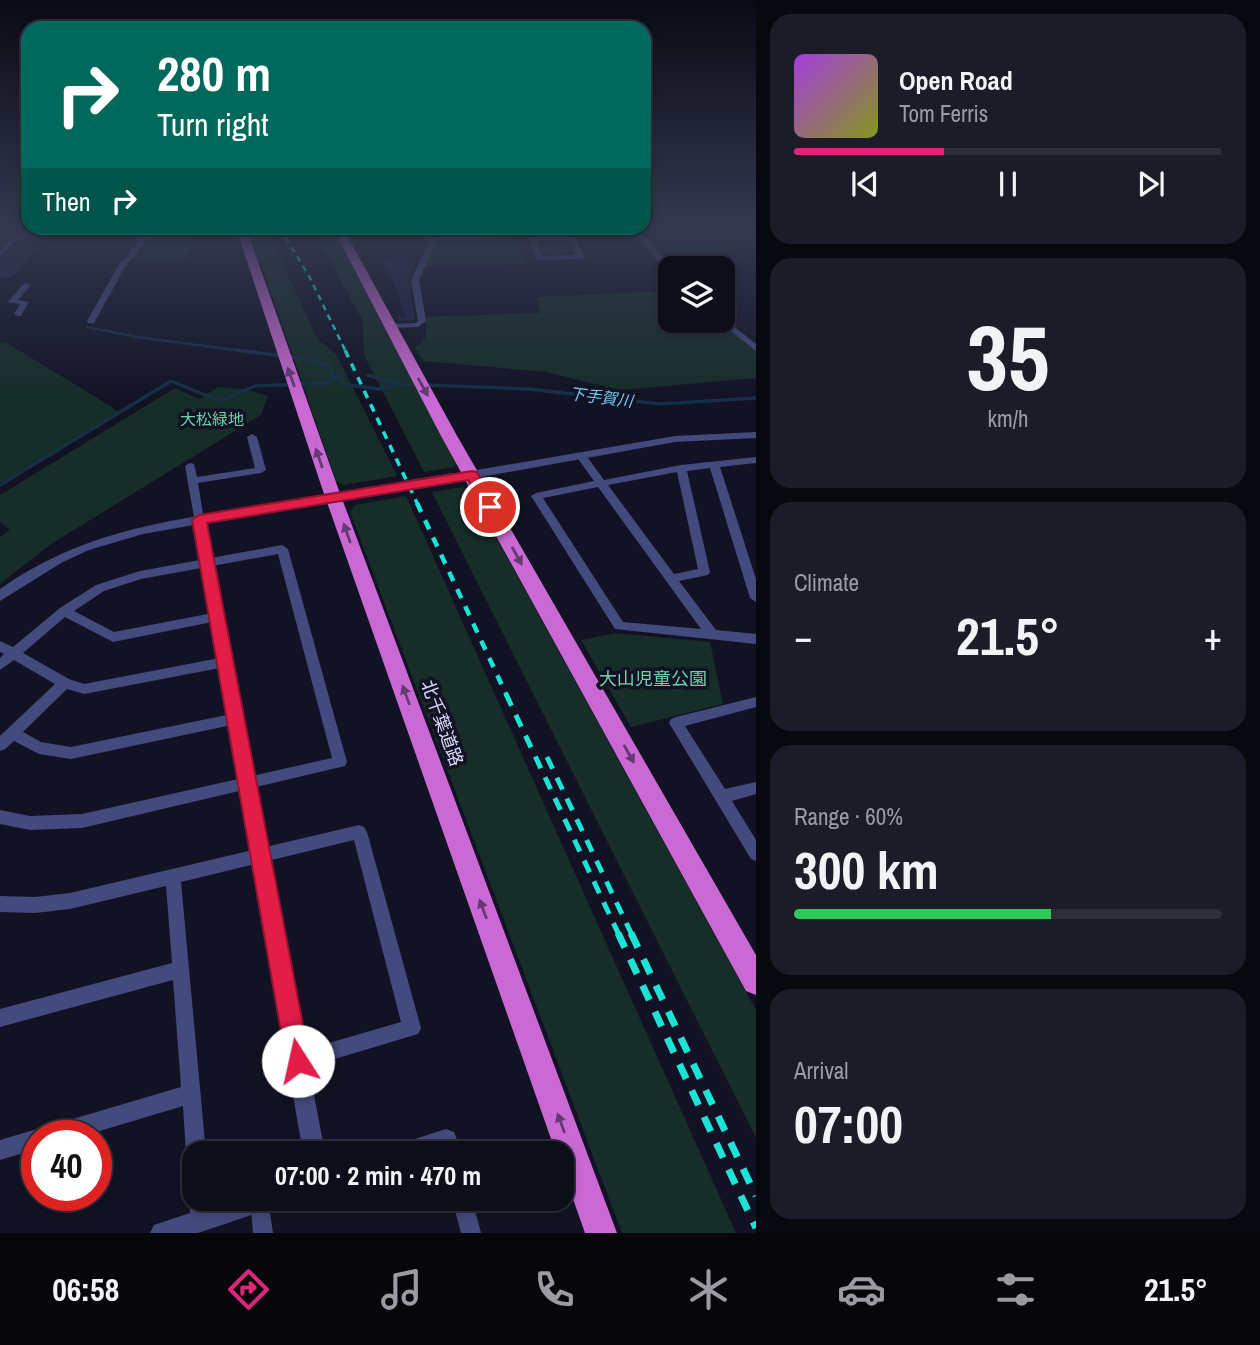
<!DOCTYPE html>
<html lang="en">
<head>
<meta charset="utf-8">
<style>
  body { margin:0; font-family:"Archivo Narrow","Noto Sans JP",sans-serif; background:#1c1c28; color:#f1f3f6; height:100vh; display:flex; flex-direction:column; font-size:26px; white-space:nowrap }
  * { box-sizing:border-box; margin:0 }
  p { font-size:23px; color:#9b9ca3 }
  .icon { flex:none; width:38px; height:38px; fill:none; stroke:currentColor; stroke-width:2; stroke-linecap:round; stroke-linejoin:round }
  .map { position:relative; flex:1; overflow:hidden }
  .sheet { display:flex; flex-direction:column; gap:14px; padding:14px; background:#08080f; width:504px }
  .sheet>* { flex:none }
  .guide { position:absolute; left:21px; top:21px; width:630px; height:214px; border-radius:21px; box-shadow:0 4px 10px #0003,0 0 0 2px #2e2e3a; background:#00695c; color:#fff; overflow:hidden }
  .buttons { position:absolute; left:658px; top:256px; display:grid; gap:14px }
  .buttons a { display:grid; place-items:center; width:77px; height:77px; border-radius:14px; background:#0e0e1b; box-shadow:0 4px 10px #0003,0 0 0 2px #2e2e3a; font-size:35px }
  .speed { position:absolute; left:21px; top:1120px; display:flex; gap:14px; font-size:35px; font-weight:700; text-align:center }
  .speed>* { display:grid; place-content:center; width:91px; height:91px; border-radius:50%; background:#0e0e1b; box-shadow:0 4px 10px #0003,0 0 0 2px #2e2e3a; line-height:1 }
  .speed .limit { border:10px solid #d22; background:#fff; color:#111 }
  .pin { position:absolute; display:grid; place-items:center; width:60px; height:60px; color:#fff; margin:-30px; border:4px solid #fff; border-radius:50%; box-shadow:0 2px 7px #0007 }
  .me { position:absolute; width:77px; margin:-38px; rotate:350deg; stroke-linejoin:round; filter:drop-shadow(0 0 5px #0008) }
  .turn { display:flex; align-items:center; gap:24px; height:147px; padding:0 21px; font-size:32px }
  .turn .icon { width:91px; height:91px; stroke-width:2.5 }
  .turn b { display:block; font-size:49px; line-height:60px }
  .then { display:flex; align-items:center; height:66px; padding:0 21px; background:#0003; gap:14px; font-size:26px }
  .big { font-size:52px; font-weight:700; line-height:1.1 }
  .sheet .widget { flex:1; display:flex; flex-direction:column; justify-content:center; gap:10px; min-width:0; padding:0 24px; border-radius:21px; background:#1c1c28 }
  .sheet .dial { align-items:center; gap:0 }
  .dial b { font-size:91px; line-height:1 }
  .song { display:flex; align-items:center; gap:21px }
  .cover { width:84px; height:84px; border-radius:10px; background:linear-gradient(135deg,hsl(280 70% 55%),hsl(70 70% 35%)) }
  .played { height:7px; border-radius:4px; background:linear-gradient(90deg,#db2777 35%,#2e2e3a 35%) }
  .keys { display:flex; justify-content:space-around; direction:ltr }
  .heat { display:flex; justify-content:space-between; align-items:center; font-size:38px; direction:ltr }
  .charge { height:10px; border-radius:5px; background:linear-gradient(90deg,#34c759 60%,#2e2e3a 0) }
  .trip { position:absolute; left:182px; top:1141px; width:392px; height:70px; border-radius:21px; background:#0e0e1b; box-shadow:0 4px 10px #0003,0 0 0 2px #2e2e3a; font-weight:700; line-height:70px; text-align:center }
  .tabs { display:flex; height:112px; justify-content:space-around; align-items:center; background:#06060b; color:#9b9ca3 }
  .tabs .icon { width:49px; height:49px }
  .tabs .selected { color:#db2777 }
  .tabs b { font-size:32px; color:#f1f3f6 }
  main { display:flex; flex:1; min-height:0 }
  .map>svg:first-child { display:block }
  .green { fill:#162d28 }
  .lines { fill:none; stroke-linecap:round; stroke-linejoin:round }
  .stream-far1 { stroke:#152f45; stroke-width:2.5 }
  .stream { stroke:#152f45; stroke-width:3.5 }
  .building { fill:#212043 }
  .minor { fill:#434a7d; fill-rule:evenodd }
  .tertiary { fill:#434a7d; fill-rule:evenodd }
  .trunk { fill:#ca68d4; fill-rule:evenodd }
  .rail-far4 { stroke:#1de3d6; stroke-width:2.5; stroke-dasharray:6 5; stroke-linecap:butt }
  .rail-far3 { stroke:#1de3d6; stroke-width:3.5; stroke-dasharray:8 7; stroke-linecap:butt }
  .rail-far2 { stroke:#1de3d6; stroke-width:4.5; stroke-dasharray:10 9; stroke-linecap:butt }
  .rail-far1 { stroke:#1de3d6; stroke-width:5; stroke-dasharray:13 10; stroke-linecap:butt }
  .rail { stroke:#1de3d6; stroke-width:7; stroke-dasharray:16 13; stroke-linecap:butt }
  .tertiary-bridge { stroke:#434a7d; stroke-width:10 }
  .oneway { fill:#653973 }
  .route { fill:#e11d48; stroke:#92132f; stroke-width:2 }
  .labels { text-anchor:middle; stroke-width:7; stroke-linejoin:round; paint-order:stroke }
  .far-water-label { font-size:16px; font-style:italic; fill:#74caee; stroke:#121224 }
  .far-park-label { font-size:16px; fill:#6ed2a8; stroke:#121224 }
  .park-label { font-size:18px; fill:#6ed2a8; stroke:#121224 }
  .street-label { font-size:18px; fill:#d9dbfa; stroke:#121224 }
</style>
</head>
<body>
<main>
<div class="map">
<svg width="756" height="1233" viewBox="0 0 756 1233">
  <rect width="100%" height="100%" fill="#121224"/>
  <path class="green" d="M249,228H270L275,246L317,339L336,354L397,476L344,485L336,481Z
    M307,228H333L457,462L454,467L424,472L364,355L363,321L330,261Z
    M157,230L202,232L183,263L134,260Z
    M513,235L526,264L423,266L434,238Z
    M670,291V320H723L756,350V378L620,390L545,372L423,361L415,348L426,337V317L540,313L536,297Z
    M0,342L7,343L112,407L120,414L0,483Z
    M218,387L245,389L268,396L261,415L51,544L0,584V537L10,530L0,522V495L175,388L199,399Z
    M463,487L470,490L756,1010V1138L432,492Z
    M406,496L736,1233H622L350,512L355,505Z
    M615,633L710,642L723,704L631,727L581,640Z"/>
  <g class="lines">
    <path class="stream-far1" d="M87,327L137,337L250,352"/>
    <path class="stream" d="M236,350L307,359L328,365L333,377
      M368,375L400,384L529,389L660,404L756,398
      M333,377L342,378V384L379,389L399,384
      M0,485L171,381L220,401L255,386L329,383L333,377"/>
  </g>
  <path class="building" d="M564,237L572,252L544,253L539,238Z
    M29,240H42L12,278L0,277V260L14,245Z
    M403,256L413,265L408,280L415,320L399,321L397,318L406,317L398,294L381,260Z"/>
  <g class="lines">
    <path class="minor" d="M46,228H56L12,243L0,257C0,236 30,233 46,228Z
      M150,228H157L125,267L94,323H88L87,321L118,266Z
      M431,228H437V235L638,228L672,268H670V272H667L634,232L573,234L585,257L581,259L536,260L528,236L437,239L419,280L426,321L418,327L386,328V324H389L416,323L418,321L411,280L431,237ZM566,234L576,255L542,256L535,236Z
      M24,283L31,285L18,300L29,302L21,316H18L14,314L20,304L8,302Z
      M723,318L756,344V351L720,322L719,320H723Z
      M252,434L257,437L266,470L261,473L198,483L204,520L199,524L195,523L185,466L190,463L194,464L197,477L255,468L247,437Z
      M581,453L585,454L604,480L681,465L756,457V463L720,467L756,579V602L750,598L710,468L687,471L710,572L708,575L679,581L716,630L756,634V644L615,629L531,496L536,493L594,481L576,456ZM677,472L698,569L674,574L608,485ZM598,487L701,629L623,622L543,498Z
      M282,545L288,549L347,762L345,766L82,828L30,830L0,824V810L30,816L82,814L332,758L278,554L141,579L104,591L74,611L114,632L218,612L224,617L222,620L113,642L65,617L23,653L69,679L84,684L225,657L230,658L231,662L230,666L225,667L84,694L67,689L23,732L41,742L71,747L236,713L241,715L243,719L241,723L71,759L39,754L14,741L5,749L0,751V736L55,684L14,660L0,670V658L4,654L0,652V641L13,647L60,608L96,585L140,571Z
      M756,697V707L685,726L725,789L756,782V794L732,801L756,840V861L751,859L669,723L671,719L676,717Z
      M359,825L364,827L367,832L421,1028L418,1034L298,1070L291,1068L289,1061L291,1054L298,1052L401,1022L354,840L181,882L206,1153H194V1162L189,1160L186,1153L183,1106L83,1136H37V1149L0,1160V1140L37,1129L41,1131L49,1126L181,1087L173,980L0,1027V1009L172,963L166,886L70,909L35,913L0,912V896L35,897L70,893Z
      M194,1191V1199H210L211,1219L208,1226L201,1229L194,1226C189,1215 188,1201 194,1191Z
      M250,1199H268L273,1233H253Z
      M452,1199H472L481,1233H461Z"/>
    <path class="tertiary" d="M756,432V438L675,442L454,482L448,478L454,474L675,436Z
      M404,482L410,486L408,489L206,523L325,1153H303L194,525L143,534L89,550L61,563L0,601V589C82,531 165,521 262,506C309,498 357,490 404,482Z
      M446,1129L454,1132L457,1140L454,1148L439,1153H393L396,1145Z
      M232,1199H279L275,1207L198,1233H150L154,1225Z"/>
    <path class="trunk" d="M236,228H246L338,488L617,1233H585L562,1168V1153H556L322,488Z
      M333,228H343L456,434L756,955V995L746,991L440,434Z"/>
    <path class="rail-far4" d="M280,228L309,276L346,352"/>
    <path class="rail-far3" d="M345,350L418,505"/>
    <path class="rail-far2" d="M417,503L507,696"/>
    <path class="rail-far1" d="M506,694L619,935
      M547,757L632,935"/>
    <path class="rail" d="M618,933L756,1228
      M631,933L756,1196"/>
    <path class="tertiary-bridge" d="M404,486L454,478"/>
  </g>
  <defs><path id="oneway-solid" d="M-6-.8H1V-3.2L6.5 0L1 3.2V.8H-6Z" transform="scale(1.75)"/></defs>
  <g class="oneway">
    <use href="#oneway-solid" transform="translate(291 377) rotate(-110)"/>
    <use href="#oneway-solid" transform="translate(423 387) rotate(61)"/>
    <use href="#oneway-solid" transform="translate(319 458) rotate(-109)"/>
    <use href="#oneway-solid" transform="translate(347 533) rotate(-109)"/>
    <use href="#oneway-solid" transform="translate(517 556) rotate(61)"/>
    <use href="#oneway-solid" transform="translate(406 695) rotate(-110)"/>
    <use href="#oneway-solid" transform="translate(629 754) rotate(61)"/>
    <use href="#oneway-solid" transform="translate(483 909) rotate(-110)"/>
    <use href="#oneway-solid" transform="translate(561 1123) rotate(-110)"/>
  </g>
  <linearGradient id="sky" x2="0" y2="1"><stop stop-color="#0a0a14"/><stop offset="0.57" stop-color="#333950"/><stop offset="1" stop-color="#333950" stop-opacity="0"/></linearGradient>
  <rect width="756" height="401" fill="url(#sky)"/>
  <path class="route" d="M472,471L477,472L497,507L495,510H485L468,480L207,523L310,1061L307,1070L298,1073L290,1070L286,1061L192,520L199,515Z"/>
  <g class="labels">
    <g class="far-water-label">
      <text transform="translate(601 397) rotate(7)" y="6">下手賀川</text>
    </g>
    <g class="far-park-label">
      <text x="212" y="425">大松緑地</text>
    </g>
    <g class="park-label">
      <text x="653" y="685">大山児童公園</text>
    </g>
    <g class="street-label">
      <text transform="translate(442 723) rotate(70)" y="6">北千葉道路</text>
    </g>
  </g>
</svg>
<div class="buttons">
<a><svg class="icon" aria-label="layers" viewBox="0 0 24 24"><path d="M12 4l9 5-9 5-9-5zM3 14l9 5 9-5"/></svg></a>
</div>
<div class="speed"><div class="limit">40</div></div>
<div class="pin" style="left:490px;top:507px;background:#d93025"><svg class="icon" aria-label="arrive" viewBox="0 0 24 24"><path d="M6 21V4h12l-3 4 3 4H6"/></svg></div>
<svg class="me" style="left:298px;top:1061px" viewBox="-20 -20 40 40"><circle r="19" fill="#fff"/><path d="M0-13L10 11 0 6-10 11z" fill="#e11d48"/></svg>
<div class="trip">07:00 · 2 min · 470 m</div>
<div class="guide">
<div class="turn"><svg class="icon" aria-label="right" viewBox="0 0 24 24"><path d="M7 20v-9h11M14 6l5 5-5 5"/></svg><div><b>280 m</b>Turn right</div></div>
<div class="then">Then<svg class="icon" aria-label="right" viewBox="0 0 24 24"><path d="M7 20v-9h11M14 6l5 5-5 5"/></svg></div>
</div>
</div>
<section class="sheet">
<div class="widget">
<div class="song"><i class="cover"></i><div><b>Open Road</b><p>Tom Ferris</p></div></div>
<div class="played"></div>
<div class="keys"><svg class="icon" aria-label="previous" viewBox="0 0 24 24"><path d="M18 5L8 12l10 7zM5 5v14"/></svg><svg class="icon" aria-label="pause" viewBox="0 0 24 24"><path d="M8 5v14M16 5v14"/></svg><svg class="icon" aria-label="next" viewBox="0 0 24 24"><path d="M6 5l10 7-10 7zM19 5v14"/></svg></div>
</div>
<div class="widget dial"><b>35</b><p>km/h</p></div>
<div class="widget"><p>Climate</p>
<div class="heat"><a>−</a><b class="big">21.5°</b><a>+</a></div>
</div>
<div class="widget"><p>Range · 60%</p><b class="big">300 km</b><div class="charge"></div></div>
<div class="widget"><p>Arrival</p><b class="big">07:00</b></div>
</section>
</main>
<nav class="tabs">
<b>06:58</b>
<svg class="icon selected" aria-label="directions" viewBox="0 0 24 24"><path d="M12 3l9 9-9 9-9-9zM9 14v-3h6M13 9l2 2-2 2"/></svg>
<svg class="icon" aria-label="music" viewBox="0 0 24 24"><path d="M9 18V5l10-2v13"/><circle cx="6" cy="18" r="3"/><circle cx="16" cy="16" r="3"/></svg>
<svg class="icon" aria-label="phone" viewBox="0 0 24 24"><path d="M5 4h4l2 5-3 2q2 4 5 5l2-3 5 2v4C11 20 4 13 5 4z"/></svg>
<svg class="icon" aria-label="climate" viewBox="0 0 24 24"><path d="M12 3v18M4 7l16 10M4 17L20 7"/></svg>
<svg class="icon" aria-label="car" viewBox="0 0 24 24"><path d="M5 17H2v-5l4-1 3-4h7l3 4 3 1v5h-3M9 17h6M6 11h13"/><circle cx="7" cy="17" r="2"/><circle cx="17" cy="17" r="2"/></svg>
<svg class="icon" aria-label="filters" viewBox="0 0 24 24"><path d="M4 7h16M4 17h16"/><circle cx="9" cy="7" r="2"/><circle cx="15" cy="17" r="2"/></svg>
<b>21.5°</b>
</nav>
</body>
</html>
